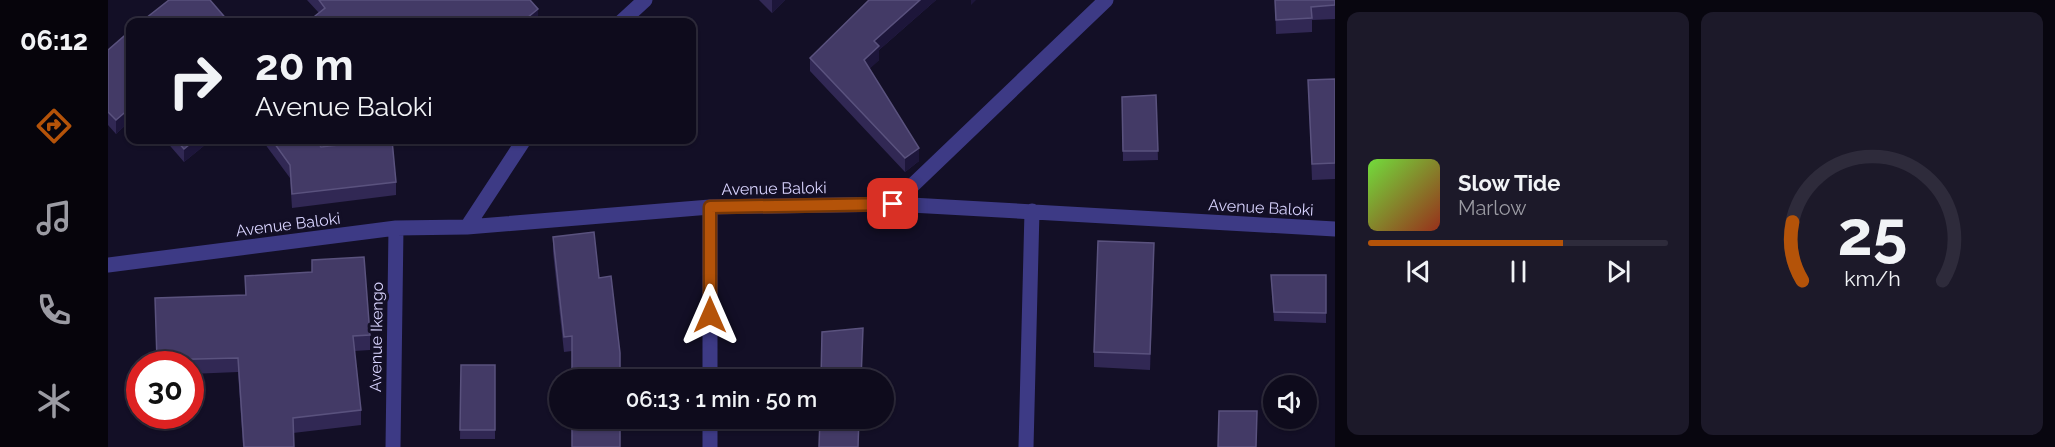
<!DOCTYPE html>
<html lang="fr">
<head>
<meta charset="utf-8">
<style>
  body { margin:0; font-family:Raleway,sans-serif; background:#1c1929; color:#f1f3f6; height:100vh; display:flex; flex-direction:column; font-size:22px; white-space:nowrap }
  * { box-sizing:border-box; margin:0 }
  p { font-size:20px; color:#9b9ba3 }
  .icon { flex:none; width:33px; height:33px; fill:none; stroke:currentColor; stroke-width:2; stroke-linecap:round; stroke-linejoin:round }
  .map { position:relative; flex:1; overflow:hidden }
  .drawer { display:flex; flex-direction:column; gap:12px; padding:12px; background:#08060f; width:720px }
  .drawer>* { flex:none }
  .top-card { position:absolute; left:18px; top:18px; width:570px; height:126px; border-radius:12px; box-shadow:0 2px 4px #0004,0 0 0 2px #2e2b3b; background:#0e0b1c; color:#f1f3f6; overflow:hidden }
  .controls { position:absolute; left:1155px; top:375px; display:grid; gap:12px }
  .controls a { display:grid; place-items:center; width:54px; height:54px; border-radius:50%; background:#0e0b1c; box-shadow:0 2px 4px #0004,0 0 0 2px #2e2b3b; font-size:30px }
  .speed { position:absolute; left:18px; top:351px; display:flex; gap:12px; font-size:30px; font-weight:700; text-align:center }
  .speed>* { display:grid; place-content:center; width:78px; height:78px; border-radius:50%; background:#0e0b1c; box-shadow:0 2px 4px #0004,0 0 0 2px #2e2b3b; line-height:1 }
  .speed .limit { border:9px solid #d22; background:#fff; color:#111 }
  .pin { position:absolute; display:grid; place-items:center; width:51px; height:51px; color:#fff; margin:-26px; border-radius:12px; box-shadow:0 3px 9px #0006 }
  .me { position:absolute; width:66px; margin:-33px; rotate:0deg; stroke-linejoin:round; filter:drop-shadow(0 0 4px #0008) }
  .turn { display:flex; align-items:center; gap:21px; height:126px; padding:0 30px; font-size:27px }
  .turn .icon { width:78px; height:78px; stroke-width:2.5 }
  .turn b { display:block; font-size:42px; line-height:51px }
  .drawer .widget { flex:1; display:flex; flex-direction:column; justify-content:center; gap:9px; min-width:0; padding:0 21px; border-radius:12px; background:#1c1929 }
  .drawer .dial { align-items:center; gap:0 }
  .dial svg { height:156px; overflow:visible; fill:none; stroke:#2e2b3b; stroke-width:7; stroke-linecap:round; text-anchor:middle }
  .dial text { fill:#f1f3f6; stroke:none }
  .song { display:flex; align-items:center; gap:18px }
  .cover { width:72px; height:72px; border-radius:9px; background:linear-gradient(135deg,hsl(100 70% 55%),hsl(10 70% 35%)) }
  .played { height:6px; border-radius:3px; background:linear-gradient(90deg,#b45309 65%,#2e2b3b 65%) }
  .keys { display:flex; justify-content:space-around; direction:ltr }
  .drawer .tiles { flex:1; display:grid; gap:12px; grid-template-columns:repeat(2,1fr) }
  .trip { position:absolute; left:441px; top:369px; width:345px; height:60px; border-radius:30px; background:#0e0b1c; box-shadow:0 2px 4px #0004,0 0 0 2px #2e2b3b; font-weight:600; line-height:60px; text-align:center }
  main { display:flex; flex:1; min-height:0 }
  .menu { display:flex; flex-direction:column; width:108px; justify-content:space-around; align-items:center; background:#06040b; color:#9b9ba3 }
  .menu .icon { width:42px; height:42px }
  .menu .active { color:#b45309 }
  .menu b { font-size:27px; color:#f1f3f6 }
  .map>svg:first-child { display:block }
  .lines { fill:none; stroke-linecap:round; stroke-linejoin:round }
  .minor { stroke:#3d3a85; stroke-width:15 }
  .wall { fill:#312854 }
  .shaded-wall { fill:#1d163a }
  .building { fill:#433a66; stroke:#5a527e; stroke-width:1.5 }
  .route-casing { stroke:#753606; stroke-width:15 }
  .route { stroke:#b45309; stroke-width:10 }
  .labels { text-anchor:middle; stroke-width:6; stroke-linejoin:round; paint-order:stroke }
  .street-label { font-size:16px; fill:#d9d4ff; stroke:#130f26 }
</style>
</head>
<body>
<main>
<nav class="menu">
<b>06:12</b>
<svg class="icon active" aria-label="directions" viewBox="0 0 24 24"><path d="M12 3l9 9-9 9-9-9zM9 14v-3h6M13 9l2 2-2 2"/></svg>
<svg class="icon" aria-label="music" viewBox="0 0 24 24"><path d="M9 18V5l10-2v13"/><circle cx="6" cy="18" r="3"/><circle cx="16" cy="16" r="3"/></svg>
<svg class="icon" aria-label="phone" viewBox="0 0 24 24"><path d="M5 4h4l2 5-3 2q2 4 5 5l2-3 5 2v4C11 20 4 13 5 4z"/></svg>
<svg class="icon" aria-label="climate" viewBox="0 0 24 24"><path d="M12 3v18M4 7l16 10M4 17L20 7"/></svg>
</nav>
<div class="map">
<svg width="1227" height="447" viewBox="0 0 1227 447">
  <rect width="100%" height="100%" fill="#130f26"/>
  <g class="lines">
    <path class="minor" d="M513,22L537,0
      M785,204L998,0
      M359,227L416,140
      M0,265L288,228L359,227L602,207L785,204L1227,229
      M602,380V207
      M285,447L288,228
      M602,447V418
      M918,447L924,211"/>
  </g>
  <path class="wall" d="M199,0H422L430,22H207V16L211,13Z
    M651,0H677L664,13Z
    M761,0H828L771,50V60L761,69L811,161L797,172L702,71V58Z
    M1167,0H1227V19L1204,20V32L1168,34Z
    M22,31V121L8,134L0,125V50Z
    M1227,79V179L1204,180L1200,80Z
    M1048,95L1050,160L1015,161L1014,97Z
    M57,140H103L76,162Z
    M154,140H208L213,147L288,182V195L184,208L182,178Z
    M481,140H527L481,145Z
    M486,232L464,351L456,352L445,252V237Z
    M1046,259L1042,370L986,367V352Z
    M204,260L262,335V350L246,351L253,410V425L185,433L186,447H135L130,372L82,374V364H49L47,298L137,295V276L204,272Z
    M1163,275H1218V323L1166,321Z
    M353,365H387V439H352Z"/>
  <path class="shaded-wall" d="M664,0H677L664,13Z
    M812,0H828L771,50V60L756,74V60L766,41Z
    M863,0H868L863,5Z
    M430,9V22H414Z
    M22,108V121L8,134V120Z
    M87,140H103L76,162V149Z
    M811,148V161L797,172V158Z
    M1046,243V259L1042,370V354Z"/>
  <path class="building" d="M61,0H102L121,22H33Z
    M211,0H422L430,9L414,22H207L210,19L207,16L217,8Z
    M761,0H812L766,41L771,46L756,60L811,148L797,158L702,58Z
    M1167,0H1227V5L1203,7L1204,18L1168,20Z
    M22,31V108L8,120L0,112V50Z
    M1227,79V163L1204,164L1200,80Z
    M1048,95L1050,151H1015L1014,97Z
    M68,140H87L76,149Z
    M164,140H208L213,147L276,140H284L288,182L184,194L182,165Z
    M486,232L491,278L503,276L512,353V380H464V336L456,337L445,237Z
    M990,241L1046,243L1042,354L986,352Z
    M256,257L262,335L245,336L253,410L185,418L186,447H136L130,358L49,360L47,298L138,295L137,276L204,272V260Z
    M1163,275H1218V313L1166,312Z
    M755,328L753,380H713L714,332Z
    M353,365H387V430H352Z
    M1111,411H1149L1148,447H1110Z
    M464,418H512V447H464Z
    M712,418H751L750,447H711Z"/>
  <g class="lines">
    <g class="route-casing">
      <path id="route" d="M602,315V207L785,204"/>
    </g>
    <use href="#route" class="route"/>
  </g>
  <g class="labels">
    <g class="street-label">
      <text transform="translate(666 188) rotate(-1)" y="6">Avenue Baloki</text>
      <text transform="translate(1153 207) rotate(3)" y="6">Avenue Baloki</text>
      <text transform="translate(180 224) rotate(-7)" y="6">Avenue Baloki</text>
      <text transform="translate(268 337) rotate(-89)" y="6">Avenue Ikengo</text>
    </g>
  </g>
</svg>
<div class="controls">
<a><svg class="icon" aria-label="sound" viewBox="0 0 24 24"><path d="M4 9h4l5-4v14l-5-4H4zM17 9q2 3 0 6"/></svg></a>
</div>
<div class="speed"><div class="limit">30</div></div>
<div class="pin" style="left:785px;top:204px;background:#d93025"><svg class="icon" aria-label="arrive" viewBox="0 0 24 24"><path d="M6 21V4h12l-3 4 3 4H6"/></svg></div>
<svg class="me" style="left:602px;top:315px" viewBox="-20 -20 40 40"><path d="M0-17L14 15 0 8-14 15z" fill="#b45309" stroke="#fff" stroke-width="4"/></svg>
<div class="trip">06:13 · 1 min · 50 m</div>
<div class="top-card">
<div class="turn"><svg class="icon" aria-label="right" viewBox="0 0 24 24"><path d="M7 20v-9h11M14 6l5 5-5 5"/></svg><div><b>20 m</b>Avenue Baloki</div></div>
</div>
</div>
<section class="drawer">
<div class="tiles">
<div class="widget">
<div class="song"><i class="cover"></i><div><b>Slow Tide</b><p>Marlow</p></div></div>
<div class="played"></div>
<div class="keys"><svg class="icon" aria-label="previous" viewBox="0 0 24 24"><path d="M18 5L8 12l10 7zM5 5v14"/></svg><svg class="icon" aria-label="pause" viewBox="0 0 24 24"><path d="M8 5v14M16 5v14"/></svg><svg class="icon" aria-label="next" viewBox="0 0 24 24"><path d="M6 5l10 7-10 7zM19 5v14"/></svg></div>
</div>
<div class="widget dial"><svg viewBox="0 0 100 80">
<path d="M14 69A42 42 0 1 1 86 69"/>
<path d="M14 69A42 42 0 0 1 9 39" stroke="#b45309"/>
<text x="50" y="56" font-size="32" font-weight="700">25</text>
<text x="50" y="72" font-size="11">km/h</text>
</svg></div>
</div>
</section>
</main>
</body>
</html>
